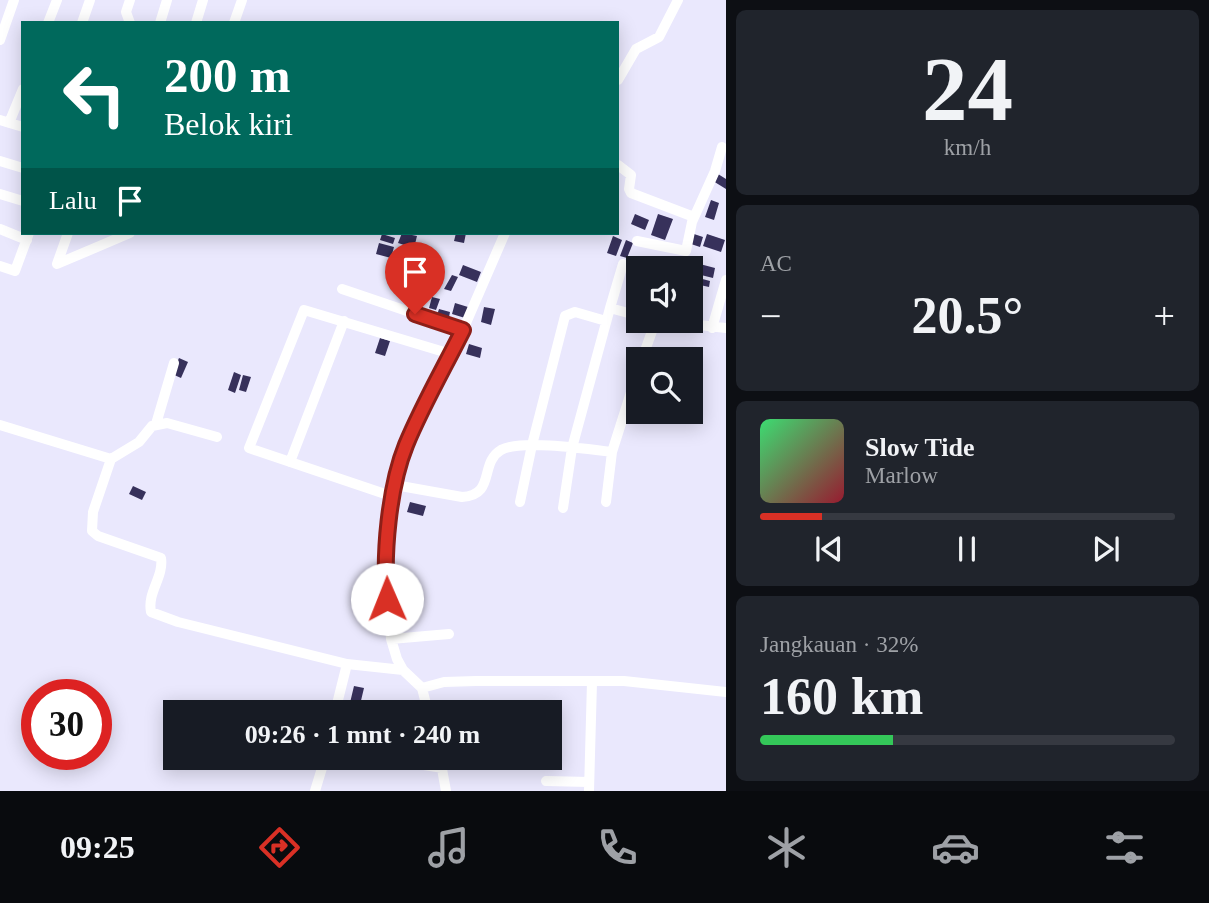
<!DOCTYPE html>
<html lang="id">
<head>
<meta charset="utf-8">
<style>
  body { margin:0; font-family:Georgia,serif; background:#20242c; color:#f1f3f6; height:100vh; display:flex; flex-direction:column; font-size:26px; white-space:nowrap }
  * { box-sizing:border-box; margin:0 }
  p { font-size:23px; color:#9ea1a6 }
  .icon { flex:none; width:38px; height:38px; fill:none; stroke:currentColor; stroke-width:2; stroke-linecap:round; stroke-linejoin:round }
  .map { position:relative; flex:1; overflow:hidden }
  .drawer { display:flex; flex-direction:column; gap:10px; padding:10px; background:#0d0f14; width:483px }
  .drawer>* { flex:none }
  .hud { position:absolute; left:21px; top:21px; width:598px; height:214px; border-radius:0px; box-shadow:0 4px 18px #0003; background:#00695c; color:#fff; overflow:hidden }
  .fabs { position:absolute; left:626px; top:256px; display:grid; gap:14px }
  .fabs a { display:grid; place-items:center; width:77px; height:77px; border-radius:0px; background:#171b24; box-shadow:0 4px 18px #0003; font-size:35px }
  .speed { position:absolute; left:21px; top:679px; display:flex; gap:14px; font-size:35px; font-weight:700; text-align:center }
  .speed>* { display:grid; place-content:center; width:91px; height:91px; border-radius:50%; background:#171b24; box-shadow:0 4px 18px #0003; line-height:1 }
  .speed .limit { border:10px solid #d22; background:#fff; color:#111 }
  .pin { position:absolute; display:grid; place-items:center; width:60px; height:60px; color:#fff; margin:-72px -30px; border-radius:50% 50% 50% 0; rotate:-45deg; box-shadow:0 0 7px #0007 }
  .pin .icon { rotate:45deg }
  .me { position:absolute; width:77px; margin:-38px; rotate:359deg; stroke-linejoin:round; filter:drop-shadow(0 0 5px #0008) }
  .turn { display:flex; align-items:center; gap:24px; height:147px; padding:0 28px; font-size:32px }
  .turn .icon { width:91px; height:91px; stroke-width:2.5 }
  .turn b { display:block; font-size:49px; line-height:60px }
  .then { display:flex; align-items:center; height:66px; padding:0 28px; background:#0003; gap:14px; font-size:26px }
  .big { font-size:52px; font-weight:700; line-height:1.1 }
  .drawer .tile { flex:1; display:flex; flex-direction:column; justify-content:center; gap:10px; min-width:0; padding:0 24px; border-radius:10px; background:#20242c }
  .drawer .dial { align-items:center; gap:0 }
  .dial b { font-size:91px; line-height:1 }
  .song { display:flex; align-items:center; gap:21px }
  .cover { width:84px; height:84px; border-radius:10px; background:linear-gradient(135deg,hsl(140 70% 55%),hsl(350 70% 35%)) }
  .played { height:7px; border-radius:4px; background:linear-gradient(90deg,#d93025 15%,#363941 15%) }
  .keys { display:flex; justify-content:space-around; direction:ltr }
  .heat { display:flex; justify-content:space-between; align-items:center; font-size:38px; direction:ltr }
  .charge { height:10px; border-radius:5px; background:linear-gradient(90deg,#34c759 32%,#363941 0) }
  .trip { position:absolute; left:163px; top:700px; width:399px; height:70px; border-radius:0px; background:#171b24; box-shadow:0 4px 18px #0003; font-weight:700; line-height:70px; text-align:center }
  .tab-bar { display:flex; height:112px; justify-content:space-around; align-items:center; background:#090b0e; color:#9ea1a6 }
  .tab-bar .icon { width:49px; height:49px }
  .tab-bar .current { color:#d93025 }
  .tab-bar b { font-size:32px; color:#f1f3f6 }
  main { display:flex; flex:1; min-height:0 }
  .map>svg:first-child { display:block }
  .building { fill:#37315b }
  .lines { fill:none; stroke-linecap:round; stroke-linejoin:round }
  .minor { stroke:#fff; stroke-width:10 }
  .route-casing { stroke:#8d1f18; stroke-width:18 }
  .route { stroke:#d93025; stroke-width:12 }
</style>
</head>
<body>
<main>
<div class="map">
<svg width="726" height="791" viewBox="0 0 726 791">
  <rect width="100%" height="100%" fill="#eae8fd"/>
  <path class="building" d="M718,174L726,179V189L713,181Z
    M711,200L719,203L714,220L705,217Z
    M635,214L649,220L645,230L631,224Z
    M658,214L673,219L665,240L651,235Z
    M402,233L417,236L414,248L398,243Z
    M456,233H466L464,243L454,241Z
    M382,234L395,238L393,244L380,240Z
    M694,234L703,237L700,247L691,244Z
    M707,234L725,240L721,252L703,246Z
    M613,236L622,240L616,256L607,253Z
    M626,240L633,243L627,258L620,256Z
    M379,243L394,247L391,258L376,254Z
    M422,248L434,252L432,260L425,258L426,254L421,253Z
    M696,263L715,268L713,278L693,273Z
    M463,265L481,272L477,282L459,275Z
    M418.5 279a5.5 5.5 0 1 1 11 0a5.5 5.5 0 1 1-11 0Z
    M452,275L458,277L451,291L444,289Z
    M691,276L710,281L709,287L691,283Z
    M430,281L437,282L435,293L422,290L423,285L429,287Z
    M432,297L440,299L436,310L429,308Z
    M455,303L468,307L465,318L452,314Z
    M484,307L495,309L491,325L481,322Z
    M439,309L450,312L448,322L436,318Z
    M380,338L390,341L385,356L375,353Z
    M469,344L482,348L480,358L466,354Z
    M179,358L188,362L181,378L172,374Z
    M234,372L241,375L235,393L228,390Z
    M243,375L251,377L246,392L239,390Z
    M133,486L146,492L142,500L129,494Z
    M410,502L426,506L423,516L407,512Z
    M354,686L364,688L359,709L349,707Z"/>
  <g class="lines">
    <path class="minor" d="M48,23L57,0
      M82,23L90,0
      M130,23L126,12L130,0
      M160,23L167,0
      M196,23L203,0
      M234,23L242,0
      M0,40L14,0
      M618,80L636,49L659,37L678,0
      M0,120L23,127
      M9,123L23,89
      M0,161L23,168
      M618,165L631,175L629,189L631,193L694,217
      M0,194L23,201
      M0,229L27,240
      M68,233L57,264L130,233
      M637,241L686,251L692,222L715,171L722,147
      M0,266L15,271L29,233
      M342,289L463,330
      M610,308L623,264
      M656,320L726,328
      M712,328L726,280
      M642,359L656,320
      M156,424L174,363
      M0,425L111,459
      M217,437L167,423L152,426L139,442L111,459L93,512L92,531L98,536L161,558C164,577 147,592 151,612L178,622L347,664L403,670
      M290,462L344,321
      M395,485L462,497C496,495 479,463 501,450C521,439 588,449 612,452
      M394,497L249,448L304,310L451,354
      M520,502L532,445L565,316L575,312L606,321
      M606,502L612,452L639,367
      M563,508L572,448L610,308L639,316
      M391,639L449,634
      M422,688L444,682L476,681H624L726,692
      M335,712L347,664
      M428,712L422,688L403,670L397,659L391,639L386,582V551L395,485L406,445L463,330L505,233
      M379,758L443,768
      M440,758L446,791
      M546,781L589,782
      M315,791L325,758
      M589,791L592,682"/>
  </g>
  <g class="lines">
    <g class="route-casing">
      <path id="route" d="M387,599C383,554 389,487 406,445C422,406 444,368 463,330L415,314"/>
    </g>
    <use href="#route" class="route"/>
  </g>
</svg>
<div class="fabs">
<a><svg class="icon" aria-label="sound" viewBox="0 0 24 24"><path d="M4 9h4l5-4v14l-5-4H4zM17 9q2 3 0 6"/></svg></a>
<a><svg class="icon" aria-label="search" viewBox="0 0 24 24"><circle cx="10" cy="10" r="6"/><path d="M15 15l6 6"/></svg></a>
</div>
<div class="speed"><div class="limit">30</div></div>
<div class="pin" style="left:415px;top:314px;background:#d93025"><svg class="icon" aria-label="arrive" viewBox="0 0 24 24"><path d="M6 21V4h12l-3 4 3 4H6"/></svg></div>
<svg class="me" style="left:387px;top:599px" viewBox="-20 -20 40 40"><circle r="19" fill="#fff"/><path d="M0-13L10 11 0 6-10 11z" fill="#d93025"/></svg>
<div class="trip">09:26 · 1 mnt · 240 m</div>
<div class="hud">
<div class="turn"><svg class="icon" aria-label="left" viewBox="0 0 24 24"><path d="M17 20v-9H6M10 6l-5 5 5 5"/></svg><div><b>200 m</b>Belok kiri</div></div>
<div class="then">Lalu<svg class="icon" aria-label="arrive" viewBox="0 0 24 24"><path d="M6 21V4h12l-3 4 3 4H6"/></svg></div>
</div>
</div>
<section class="drawer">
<div class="tile dial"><b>24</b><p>km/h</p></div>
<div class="tile"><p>AC</p>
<div class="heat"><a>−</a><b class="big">20.5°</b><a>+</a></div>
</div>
<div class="tile">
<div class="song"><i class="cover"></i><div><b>Slow Tide</b><p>Marlow</p></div></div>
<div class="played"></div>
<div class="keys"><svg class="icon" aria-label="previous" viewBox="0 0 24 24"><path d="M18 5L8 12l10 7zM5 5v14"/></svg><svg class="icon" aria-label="pause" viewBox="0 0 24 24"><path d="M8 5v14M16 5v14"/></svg><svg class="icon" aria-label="next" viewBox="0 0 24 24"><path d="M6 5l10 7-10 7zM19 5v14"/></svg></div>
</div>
<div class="tile"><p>Jangkauan · 32%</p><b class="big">160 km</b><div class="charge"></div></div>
</section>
</main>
<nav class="tab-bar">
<b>09:25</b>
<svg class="icon current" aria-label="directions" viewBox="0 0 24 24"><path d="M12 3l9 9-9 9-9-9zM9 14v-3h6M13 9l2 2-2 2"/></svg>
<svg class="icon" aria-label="music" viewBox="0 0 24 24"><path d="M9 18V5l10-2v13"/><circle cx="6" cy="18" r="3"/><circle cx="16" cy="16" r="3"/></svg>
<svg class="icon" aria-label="phone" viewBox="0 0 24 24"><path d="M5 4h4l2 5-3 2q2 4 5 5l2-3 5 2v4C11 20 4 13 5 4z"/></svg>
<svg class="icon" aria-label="climate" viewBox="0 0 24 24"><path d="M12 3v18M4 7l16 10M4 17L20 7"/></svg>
<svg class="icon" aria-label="car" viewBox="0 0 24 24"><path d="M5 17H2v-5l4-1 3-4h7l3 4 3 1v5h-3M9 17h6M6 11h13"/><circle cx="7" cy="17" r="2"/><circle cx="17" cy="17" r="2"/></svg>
<svg class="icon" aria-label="filters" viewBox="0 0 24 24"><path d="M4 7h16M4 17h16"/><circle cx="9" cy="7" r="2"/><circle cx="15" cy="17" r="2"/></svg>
</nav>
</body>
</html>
